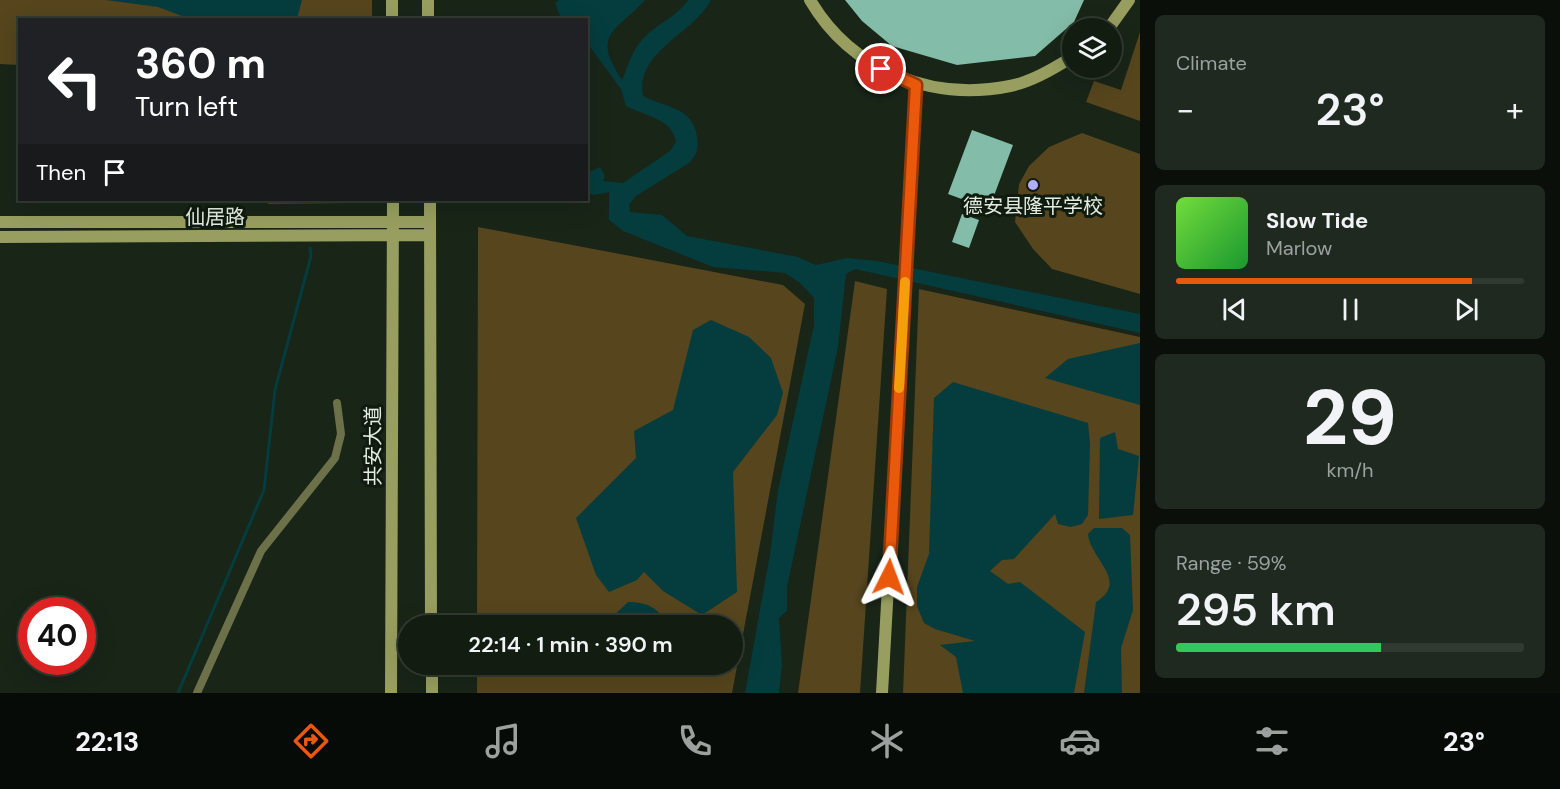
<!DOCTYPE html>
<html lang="en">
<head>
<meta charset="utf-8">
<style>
  body { margin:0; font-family:"DM Sans","Noto Sans SC",sans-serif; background:#1f291f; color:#f1f3f6; height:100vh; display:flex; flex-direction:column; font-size:22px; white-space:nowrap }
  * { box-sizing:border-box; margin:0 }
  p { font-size:20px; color:#9ca19f }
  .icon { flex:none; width:33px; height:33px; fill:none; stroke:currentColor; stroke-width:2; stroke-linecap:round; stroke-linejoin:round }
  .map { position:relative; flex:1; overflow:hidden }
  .panel { display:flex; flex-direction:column; gap:15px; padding:15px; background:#0a0f09; width:420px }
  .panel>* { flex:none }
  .top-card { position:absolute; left:18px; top:18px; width:570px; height:183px; border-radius:0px; box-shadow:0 6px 24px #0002,0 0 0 2px #313a31; background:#202124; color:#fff; overflow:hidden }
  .buttons { position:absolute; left:1062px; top:18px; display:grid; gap:12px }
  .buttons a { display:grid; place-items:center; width:60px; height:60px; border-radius:50%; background:#121c11; box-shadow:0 6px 24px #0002,0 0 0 2px #313a31; font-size:30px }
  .speed { position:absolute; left:18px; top:597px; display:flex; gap:12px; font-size:30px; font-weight:700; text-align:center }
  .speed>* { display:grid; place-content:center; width:78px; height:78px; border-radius:50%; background:#121c11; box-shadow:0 6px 24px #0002,0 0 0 2px #313a31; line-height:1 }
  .speed .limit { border:9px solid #d22; background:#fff; color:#111 }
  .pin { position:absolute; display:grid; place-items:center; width:51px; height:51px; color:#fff; margin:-26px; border:3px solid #fff; border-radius:50%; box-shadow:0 2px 6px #0007 }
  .me { position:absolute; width:66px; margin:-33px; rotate:3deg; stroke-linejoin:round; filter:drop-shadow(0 0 4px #0008) }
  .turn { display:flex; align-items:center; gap:21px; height:126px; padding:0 18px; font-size:27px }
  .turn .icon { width:78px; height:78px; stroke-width:2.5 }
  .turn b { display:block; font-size:42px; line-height:51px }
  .then { display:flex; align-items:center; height:57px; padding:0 18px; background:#0003; gap:12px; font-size:22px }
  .big { font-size:45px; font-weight:600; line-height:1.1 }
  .panel .card { flex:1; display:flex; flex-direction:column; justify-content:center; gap:9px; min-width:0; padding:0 21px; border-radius:9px; background:#1f291f }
  .panel .dial { align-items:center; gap:0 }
  .dial b { font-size:78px; line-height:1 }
  .song { display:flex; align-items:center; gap:18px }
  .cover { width:72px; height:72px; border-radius:9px; background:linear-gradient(135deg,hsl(100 70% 55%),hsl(130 70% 35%)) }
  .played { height:6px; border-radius:3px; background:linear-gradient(90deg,#ea580c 85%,#313a31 85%) }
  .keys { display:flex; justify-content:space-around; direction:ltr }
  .heat { display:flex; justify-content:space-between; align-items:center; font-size:33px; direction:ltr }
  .charge { height:9px; border-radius:4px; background:linear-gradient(90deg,#34c759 59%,#313a31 0) }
  .trip { position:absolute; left:398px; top:615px; width:345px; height:60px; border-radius:30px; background:#121c11; box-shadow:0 6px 24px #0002,0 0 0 2px #313a31; font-weight:600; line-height:60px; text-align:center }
  .tabs { display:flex; height:96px; justify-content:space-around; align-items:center; background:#070b07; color:#9ca19f }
  .tabs .icon { width:42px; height:42px }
  .tabs .active { color:#ea580c }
  .tabs b { font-size:27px; color:#f1f3f6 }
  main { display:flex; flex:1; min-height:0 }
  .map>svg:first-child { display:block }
  .green { fill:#56451d }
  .water { fill:#053c3e }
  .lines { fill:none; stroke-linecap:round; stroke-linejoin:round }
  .stream { stroke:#053c3e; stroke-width:3 }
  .building { fill:#83bca8 }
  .street { stroke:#6c714a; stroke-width:8 }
  .secondary { stroke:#979e5f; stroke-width:12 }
  .route-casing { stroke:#983908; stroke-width:15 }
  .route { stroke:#ea580c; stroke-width:10 }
  .slow { stroke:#f59e0b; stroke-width:10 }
  .poi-dot { fill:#afaefa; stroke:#0f1b0e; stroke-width:2 }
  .labels { text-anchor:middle; stroke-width:6; stroke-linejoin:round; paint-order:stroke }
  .poi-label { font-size:20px; fill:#e3ebe2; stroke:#0f1b0e }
  .street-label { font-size:20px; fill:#e3ebe2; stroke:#0f1b0e }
</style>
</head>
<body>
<main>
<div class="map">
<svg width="1140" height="693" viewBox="0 0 1140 693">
  <rect width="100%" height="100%" fill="#182517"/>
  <path class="green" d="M0,0H372V19L20,20L19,65L0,64Z
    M1140,32V121L1086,102L1094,81L1121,90Z
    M1082,133L1140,154V294L1052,269L1033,249L1015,222L1019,184L1029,166L1049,147Z
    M268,200H358L353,203L268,204Z
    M478,227L783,285L805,304L732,693H477V665L732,664V626L477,625Z
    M855,281L887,289L860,693H798Z
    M919,289L1140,337V693H903Z"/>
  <path class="water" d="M106,0H302L297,19H190L158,7Z
    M559,0H645C615,33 591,33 622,80C628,67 631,52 641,41C654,25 676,18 688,0H711C694,34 635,51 643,96C665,108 693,106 697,137C699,148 697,155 689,163L636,196L629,205L630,212L662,215L687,236L798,257L816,265L847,258L877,261L1140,314V333L855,269L846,274L838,347L787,587V611L779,618L782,665L779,693H745L770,554L778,490L814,325V298L800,283L785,273L713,267L623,231L609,220V192L595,195L587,193V173L600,167L605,176L603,181L623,183L670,151L676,142C673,119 645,116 626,106L621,89L587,43L586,20L561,19L555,3Z
    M711,320L749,337L771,358L783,393L777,415L733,472L737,592L702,615L663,591L644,572L637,580L609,592L596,575L576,518L636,458L634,431L673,410L693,330Z
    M1140,343V405L1045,378L1068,359Z
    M953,382L1088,423L1090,444L1088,515L1082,524L1071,527L1058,524L1055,514L1014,559L1002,560L990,571L1008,584L1020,582L1085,632L1074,693H963L956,657L940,645L975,641L935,629L924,623L917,606V587L929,554L934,398Z
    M1115,432L1118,449L1139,456L1133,515L1099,519L1100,438Z
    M1094,528H1122L1130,535L1133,610L1121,648L1122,693H1084L1096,602C1130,581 1090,559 1088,534Z
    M628,602C647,602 659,608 668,625H604Z"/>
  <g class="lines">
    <path class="stream" d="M178,693L264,490L275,390L311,256L310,248"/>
  </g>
  <path class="building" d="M845,0H1084L1074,22L1035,56L957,65L892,46L862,21Z
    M972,130L1013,145L989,209L948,194Z
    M962,214L979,220L969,248L952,242Z"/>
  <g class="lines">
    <path class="street" d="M197,693L261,551L335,458L341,434L337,403"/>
    <path class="secondary" d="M392,0V20
      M428,0V20
      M810,0C851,70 931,102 1010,86C1031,82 1055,68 1072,57
      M1109,28L1129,0
      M430,200L431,626
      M0,222H430
      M0,237L429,235
      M432,664V693
      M391,693L393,200
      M882,693L916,85"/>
  </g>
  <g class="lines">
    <g class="route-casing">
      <path id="route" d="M881,69L916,85L889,577"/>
    </g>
    <use href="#route" class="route"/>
    <path class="slow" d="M899,388L905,282"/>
  </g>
  <circle class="poi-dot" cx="1033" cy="185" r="6"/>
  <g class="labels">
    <g class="poi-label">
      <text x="1033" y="213">德安县隆平学校</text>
    </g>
    <g class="street-label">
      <text x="215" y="224">仙居路</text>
      <text transform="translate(373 446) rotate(-90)" y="7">共安大道</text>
    </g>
  </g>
</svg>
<div class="buttons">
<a><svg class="icon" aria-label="layers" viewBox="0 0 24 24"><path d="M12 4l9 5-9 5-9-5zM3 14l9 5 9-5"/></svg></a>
</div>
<div class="speed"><div class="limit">40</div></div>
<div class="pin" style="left:881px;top:69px;background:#d93025"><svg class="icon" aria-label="arrive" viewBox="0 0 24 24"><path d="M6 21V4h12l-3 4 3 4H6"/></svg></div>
<svg class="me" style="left:889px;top:577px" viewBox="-20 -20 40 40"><path d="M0-17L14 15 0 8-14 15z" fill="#ea580c" stroke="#fff" stroke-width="4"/></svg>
<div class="trip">22:14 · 1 min · 390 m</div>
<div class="top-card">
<div class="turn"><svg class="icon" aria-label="left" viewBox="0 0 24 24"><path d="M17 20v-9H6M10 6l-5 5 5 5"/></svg><div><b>360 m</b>Turn left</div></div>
<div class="then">Then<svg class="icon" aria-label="arrive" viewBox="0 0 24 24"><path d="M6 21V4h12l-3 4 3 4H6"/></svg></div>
</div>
</div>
<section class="panel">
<div class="card"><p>Climate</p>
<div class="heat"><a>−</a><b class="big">23°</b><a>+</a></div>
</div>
<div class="card">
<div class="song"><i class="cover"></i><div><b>Slow Tide</b><p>Marlow</p></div></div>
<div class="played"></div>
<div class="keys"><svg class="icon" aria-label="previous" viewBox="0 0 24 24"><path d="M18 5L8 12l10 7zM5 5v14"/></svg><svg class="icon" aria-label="pause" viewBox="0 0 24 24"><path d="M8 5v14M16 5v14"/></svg><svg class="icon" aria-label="next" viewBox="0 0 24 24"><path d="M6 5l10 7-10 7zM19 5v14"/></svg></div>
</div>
<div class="card dial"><b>29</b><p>km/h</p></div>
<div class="card"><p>Range · 59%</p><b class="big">295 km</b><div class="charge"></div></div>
</section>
</main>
<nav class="tabs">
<b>22:13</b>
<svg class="icon active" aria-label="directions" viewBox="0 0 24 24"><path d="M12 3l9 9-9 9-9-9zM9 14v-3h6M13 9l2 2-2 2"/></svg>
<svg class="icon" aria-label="music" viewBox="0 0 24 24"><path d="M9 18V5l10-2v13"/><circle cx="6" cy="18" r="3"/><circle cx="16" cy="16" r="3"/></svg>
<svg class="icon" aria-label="phone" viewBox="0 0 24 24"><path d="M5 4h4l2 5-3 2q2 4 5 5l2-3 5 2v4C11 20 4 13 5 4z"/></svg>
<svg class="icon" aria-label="climate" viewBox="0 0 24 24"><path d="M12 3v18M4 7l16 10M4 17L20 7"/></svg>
<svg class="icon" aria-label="car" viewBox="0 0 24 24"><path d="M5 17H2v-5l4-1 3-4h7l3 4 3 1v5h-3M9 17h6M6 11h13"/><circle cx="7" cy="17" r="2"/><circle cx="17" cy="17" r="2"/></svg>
<svg class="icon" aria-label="filters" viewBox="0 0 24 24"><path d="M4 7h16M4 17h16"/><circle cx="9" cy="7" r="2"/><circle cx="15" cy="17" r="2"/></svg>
<b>23°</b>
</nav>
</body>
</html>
